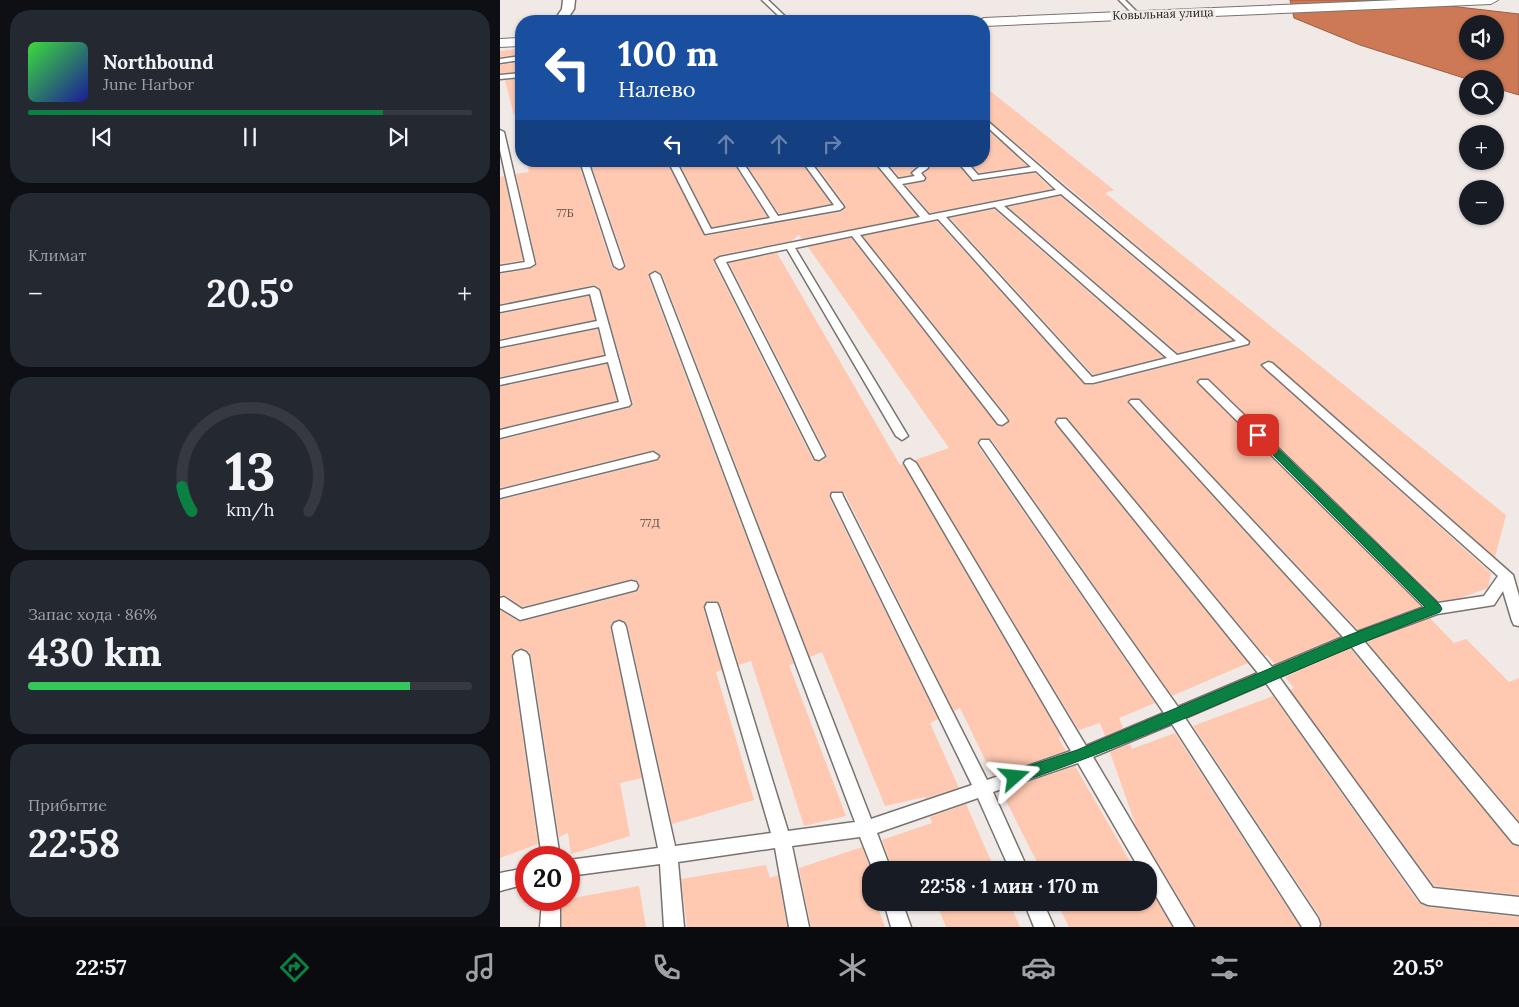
<!DOCTYPE html>
<html lang="ru">
<head>
<meta charset="utf-8">
<style>
  body { margin:0; font-family:Lora,serif; background:#242831; color:#f1f3f6; height:100vh; display:flex; flex-direction:column; font-size:19px; white-space:nowrap }
  * { box-sizing:border-box; margin:0 }
  p { font-size:16px; color:#9ea1a6 }
  .icon { flex:none; width:28px; height:28px; fill:none; stroke:currentColor; stroke-width:2; stroke-linecap:round; stroke-linejoin:round }
  .map { position:relative; flex:1; overflow:hidden }
  .sheet { display:flex; flex-direction:column; gap:10px; padding:10px; background:#0d0f14; width:500px }
  .sheet>* { flex:none }
  .top-card { position:absolute; left:15px; top:15px; width:475px; height:152px; border-radius:20px; box-shadow:0 1px 4px #0004; background:#1a4fa0; color:#fff; overflow:hidden }
  .controls { position:absolute; left:959px; top:15px; display:grid; gap:10px }
  .controls a { display:grid; place-items:center; width:45px; height:45px; border-radius:50%; background:#171b24; box-shadow:0 1px 4px #0004; font-size:25px }
  .speed { position:absolute; left:15px; top:846px; display:flex; gap:10px; font-size:25px; font-weight:700; text-align:center }
  .speed>* { display:grid; place-content:center; width:65px; height:65px; border-radius:50%; background:#171b24; box-shadow:0 1px 4px #0004; line-height:1 }
  .speed .limit { border:8px solid #d22; background:#fff; color:#111 }
  .pin { position:absolute; display:grid; place-items:center; width:42px; height:42px; color:#fff; margin:-21px; border-radius:10px; box-shadow:0 2px 8px #0006 }
  .me { position:absolute; width:55px; margin:-28px; rotate:72deg; stroke-linejoin:round; filter:drop-shadow(0 0 4px #0008) }
  .turn { display:flex; align-items:center; gap:18px; height:105px; padding:0 20px; font-size:22px }
  .turn .icon { width:65px; height:65px; stroke-width:2.5 }
  .turn b { display:block; font-size:35px; line-height:42px }
  .lanes { display:flex; align-items:center; height:48px; padding:0 20px; background:#0003; justify-content:center; gap:25px; direction:ltr }
  .lanes .off { opacity:.35 }
  .big { font-size:38px; font-weight:800; line-height:1.1 }
  .sheet .tile { flex:1; display:flex; flex-direction:column; justify-content:center; gap:8px; min-width:0; padding:0 18px; border-radius:20px; background:#242831 }
  .sheet .dial { align-items:center; gap:0 }
  .dial svg { height:130px; overflow:visible; fill:none; stroke:#363941; stroke-width:7; stroke-linecap:round; text-anchor:middle }
  .dial text { fill:#f1f3f6; stroke:none }
  .song { display:flex; align-items:center; gap:15px }
  .cover { width:60px; height:60px; border-radius:8px; background:linear-gradient(135deg,hsl(120 70% 55%),hsl(240 70% 35%)) }
  .played { height:5px; border-radius:2px; background:linear-gradient(90deg,#0b8043 80%,#363941 80%) }
  .keys { display:flex; justify-content:space-around; direction:ltr }
  .heat { display:flex; justify-content:space-between; align-items:center; font-size:28px; direction:ltr }
  .charge { height:8px; border-radius:4px; background:linear-gradient(90deg,#34c759 86%,#363941 0) }
  .trip { position:absolute; left:362px; top:861px; width:295px; height:50px; border-radius:20px; background:#171b24; box-shadow:0 1px 4px #0004; font-weight:800; line-height:50px; text-align:center }
  .tabs { display:flex; height:80px; justify-content:space-around; align-items:center; background:#090b0e; color:#9ea1a6 }
  .tabs .icon { width:35px; height:35px }
  .tabs .current { color:#0b8043 }
  .tabs b { font-size:22px; color:#f1f3f6 }
  main { display:flex; flex:1; min-height:0 }
  .map>svg:first-child { display:block }
  .water { fill:#cd7956; stroke:#9a5f46; fill-rule:evenodd }
  .building { fill:#fec8b1 }
  .lines { fill:none; stroke-linecap:round; stroke-linejoin:round }
  .lane-casing { stroke:#797370; stroke-width:3 }
  .street-casing { stroke:#797370; stroke-width:3 }
  .secondary-casing { stroke:#797370; stroke-width:2 }
  .lane { fill:#fff; fill-rule:evenodd }
  .street { fill:#fff; fill-rule:evenodd }
  .secondary { fill:#fff; fill-rule:evenodd }
  .route { fill:#0b8043; stroke:#07532c }
  .labels { text-anchor:middle; stroke-width:5; stroke-linejoin:round; paint-order:stroke }
  .far-number-label { font-size:11px; fill:#5a4b44 }
  .far-street-label { font-size:12px; fill:#242120; stroke:#f0e9e6 }
  .number-label { font-size:12px; fill:#5a4b44 }
</style>
</head>
<body>
<main>
<section class="sheet">
<div class="tile">
<div class="song"><i class="cover"></i><div><b>Northbound</b><p>June Harbor</p></div></div>
<div class="played"></div>
<div class="keys"><svg class="icon" aria-label="previous" viewBox="0 0 24 24"><path d="M18 5L8 12l10 7zM5 5v14"/></svg><svg class="icon" aria-label="pause" viewBox="0 0 24 24"><path d="M8 5v14M16 5v14"/></svg><svg class="icon" aria-label="next" viewBox="0 0 24 24"><path d="M6 5l10 7-10 7zM19 5v14"/></svg></div>
</div>
<div class="tile"><p>Климат</p>
<div class="heat"><a>−</a><b class="big">20.5°</b><a>+</a></div>
</div>
<div class="tile dial"><svg viewBox="0 0 100 80">
<path d="M14 69A42 42 0 1 1 86 69"/>
<path d="M14 69A42 42 0 0 1 8 54" stroke="#0b8043"/>
<text x="50" y="56" font-size="32" font-weight="700">13</text>
<text x="50" y="72" font-size="11">km/h</text>
</svg></div>
<div class="tile"><p>Запас хода · 86%</p><b class="big">430 km</b><div class="charge"></div></div>
<div class="tile"><p>Прибытие</p><b class="big">22:58</b></div>
</section>
<div class="map">
<svg width="1019" height="927" viewBox="0 0 1019 927">
  <rect width="100%" height="100%" fill="#f0e9e6"/>
  <path class="water" d="M790,0H916L924,3L1019,14V95L995,88V79H967L860,45L794,18ZM968,24H995V51H968Z"/>
  <path class="building" d="M21,49V54L0,57V51Z
    M21,62V71L0,73V65Z
    M21,79V114L14,115L5,80Z
    M484,86L614,190L605,193L1006,515L995,557L773,362L767,360L760,365L991,573L988,588L960,598L939,601L709,379H699L697,383L921,606L858,630L640,399H630L628,403L840,636L775,664L767,655L765,656L567,418L558,417L554,421L557,426L748,663L672,696L491,439L481,438L477,444L655,703L619,718L623,728L605,736L600,723L579,730L415,460L449,448L308,247L351,238L497,425L502,427L510,421L508,417L363,236L437,221L585,385H593L748,346L751,342L484,116Z
    M484,126L527,166L479,173L469,161H484Z
    M26,161H78L112,267L120,271L126,265L90,161H166L205,236L341,212L346,206L313,161H372L417,216L302,239L299,235L291,241L220,255L213,261L313,460L320,462L327,455L229,263L277,253L400,465L403,464L561,737H558L566,751L493,776L460,708L454,711L344,492L332,491L329,497L438,719L430,723L459,788L425,799V797L385,806L322,652L310,657L162,274L154,270L148,276L294,664L289,665L346,816L304,826L251,661L239,665L221,606L217,601H207L203,608L222,670L216,672L254,800L172,824L128,627L125,621L118,619L112,622L110,627L142,778L120,783L130,836L71,854L68,833L59,837L31,656L27,650L20,648L14,651L11,656L38,844L0,858V610L20,622L136,592L140,587L138,581L131,579L22,607L5,595L0,596V500L157,461L161,456L153,450L0,488V440L129,408L133,403L100,288L94,285L0,304V274L30,269L37,265L16,174L29,172Z
    M178,161H232L267,217L212,227Z
    M244,161H300L331,204L279,214Z
    M386,161H407L416,167L411,172V175L399,177Z
    M426,161H455L473,182L535,173L552,189L430,213L406,185L426,181V177L424,173L430,168V164Z
    M4,176L23,260L0,264V177Z
    M560,196L732,340L678,353L508,207Z
    M494,209L663,357L593,375L450,218Z
    M89,296L95,320L0,339V314Z
    M98,329L104,355L0,377V349Z
    M107,364L117,401L0,428V387Z
    M930,618L954,643L966,639L1009,682L1019,678V821L867,642Z
    M850,648L1012,844L1019,847V895L934,886L790,690L794,688L785,677Z
    M773,696L919,903L928,907L1019,917V927H821L820,917L693,726Z
    M675,733L800,927H696L636,826L610,752L630,744L632,749Z
    M575,766L635,870H541L501,791Z
    M466,804L495,870H393L382,840L432,823L430,817Z
    M362,847L371,870H364L371,890V902H376L385,927H311L299,868Z
    M266,865L270,878L278,875L287,927H187L181,879Z
    M139,886L146,927H62V900Z
    M649,887L672,927H569L557,902H649Z
    M436,902H509L520,927H446Z"/>
  <g class="lines">
    <g class="lane-casing">
      <path id="lane" d="M262,0H268L290,21H284Z
        M619,0H625L639,14V16H635Z
        M21,56V60L0,63V59Z
        M21,73V77L0,79V75Z
        M484,118L566,189L749,342L748,344L593,383H585L438,219L360,235L506,418L508,421L502,425L498,424L352,236L295,248L408,436L402,440L396,436L287,249L226,262L325,456L319,460L315,459L215,260L220,257L420,217L374,161H383L398,179L415,176L412,173L419,167L409,161H421L428,164V168L421,173L425,178L424,180L402,184L429,215L556,190L536,171L473,180L457,161H466L478,175L531,167L484,124ZM561,194L736,341L677,355L504,206ZM495,207L667,358L592,377L446,217Z
        M0,130L4,132L35,264L30,267L0,272V266L25,262L0,150Z
        M80,161H88L124,266L122,268L119,269L114,266Z
        M168,161H176L211,229L270,218L234,161H242L278,216L334,205L302,161H310L344,207L340,210L205,234Z
        M155,272L160,275L371,819L472,785L331,496L332,493H342L343,496L487,780L571,751L404,463L406,460L410,459L416,463L586,746L664,713L481,446L479,443L481,440H489L678,707L758,673L558,425L556,422L558,419H566L772,667L843,637L631,404L629,402L631,400H639L857,632L924,607L700,384L698,382L700,380H708L938,603L984,596L998,576L764,367L762,365L768,362L772,363L1013,575L1019,596V626L1014,625L1012,621L1003,591L994,605L937,614L864,641L1019,824V845L1013,843L851,646L779,677L933,888L1019,897V915L928,905L921,902L766,683L685,718L818,918L820,924L819,927H802L672,724L593,757L694,927H674L649,884V870H640L578,763L493,792L528,870H510L478,798L377,833L391,870H373L360,837L292,846L309,927H289L275,848L178,862L184,927H164L160,864L69,876V860L158,848L112,627L114,623L119,621L124,623L126,627L175,846L271,833L205,607L207,603H217L219,607L288,831L355,822L150,275Z
        M94,287L99,290L131,404L129,406L0,438V430L119,402L108,362L0,385V379L106,356L99,327L0,347V341L97,321L90,294L0,312V306Z
        M153,452L159,456L157,459L0,498V490Z
        M131,581L136,582L138,586L136,590L20,620L0,608V598L4,597L22,609Z
        M21,650L26,652L29,656L60,858H42L13,656L16,652Z
        M26,868V884L0,891V873Z
        M42,900H60V927H40Z
        M384,902H402L411,927H391Z
        M524,902H543L554,927H534Z"/>
    </g>
    <g class="street-casing">
      <path id="street" d="M63,0H75L74,9L66,21H54L62,9Z"/>
    </g>
    <g class="secondary-casing">
      <path id="secondary" d="M899,0H998L991,4L484,26V21H478L484,18Z
        M21,38V46L0,47V39Z"/>
    </g>
    <use href="#lane" class="lane"/>
    <use href="#street" class="street"/>
    <use href="#secondary" class="secondary"/>
  </g>
  <path class="route" d="M758,432L762,433L940,605L942,609L940,612C797,666 660,735 515,784L510,782L508,777L510,772L577,750L849,635L925,607L753,435Z"/>
  <g class="labels">
    <g class="far-number-label">
      <text x="65" y="217">77Б</text>
    </g>
    <g class="far-street-label">
      <text transform="translate(663 14) rotate(-2)" y="4">Ковыльная улица</text>
    </g>
    <g class="number-label">
      <text x="150" y="527">77Д</text>
    </g>
  </g>
</svg>
<div class="controls">
<a><svg class="icon" aria-label="sound" viewBox="0 0 24 24"><path d="M4 9h4l5-4v14l-5-4H4zM17 9q2 3 0 6"/></svg></a>
<a><svg class="icon" aria-label="search" viewBox="0 0 24 24"><circle cx="10" cy="10" r="6"/><path d="M15 15l6 6"/></svg></a>
<a>+</a>
<a>−</a>
</div>
<div class="speed"><div class="limit">20</div></div>
<div class="pin" style="left:758px;top:435px;background:#d93025"><svg class="icon" aria-label="arrive" viewBox="0 0 24 24"><path d="M6 21V4h12l-3 4 3 4H6"/></svg></div>
<svg class="me" style="left:515px;top:777px" viewBox="-20 -20 40 40"><path d="M0-17L14 15 0 8-14 15z" fill="#0b8043" stroke="#fff" stroke-width="4"/></svg>
<div class="trip">22:58 · 1 мин · 170 m</div>
<div class="top-card">
<div class="turn"><svg class="icon" aria-label="left" viewBox="0 0 24 24"><path d="M17 20v-9H6M10 6l-5 5 5 5"/></svg><div><b>100 m</b>Налево</div></div>
<div class="lanes"><svg class="icon" aria-label="left" viewBox="0 0 24 24"><path d="M17 20v-9H6M10 6l-5 5 5 5"/></svg><svg class="icon off" aria-label="ahead" viewBox="0 0 24 24"><path d="M12 20V5M6 11l6-6 6 6"/></svg><svg class="icon off" aria-label="ahead" viewBox="0 0 24 24"><path d="M12 20V5M6 11l6-6 6 6"/></svg><svg class="icon off" aria-label="right" viewBox="0 0 24 24"><path d="M7 20v-9h11M14 6l5 5-5 5"/></svg></div>
</div>
</div>
</main>
<nav class="tabs">
<b>22:57</b>
<svg class="icon current" aria-label="directions" viewBox="0 0 24 24"><path d="M12 3l9 9-9 9-9-9zM9 14v-3h6M13 9l2 2-2 2"/></svg>
<svg class="icon" aria-label="music" viewBox="0 0 24 24"><path d="M9 18V5l10-2v13"/><circle cx="6" cy="18" r="3"/><circle cx="16" cy="16" r="3"/></svg>
<svg class="icon" aria-label="phone" viewBox="0 0 24 24"><path d="M5 4h4l2 5-3 2q2 4 5 5l2-3 5 2v4C11 20 4 13 5 4z"/></svg>
<svg class="icon" aria-label="climate" viewBox="0 0 24 24"><path d="M12 3v18M4 7l16 10M4 17L20 7"/></svg>
<svg class="icon" aria-label="car" viewBox="0 0 24 24"><path d="M5 17H2v-5l4-1 3-4h7l3 4 3 1v5h-3M9 17h6M6 11h13"/><circle cx="7" cy="17" r="2"/><circle cx="17" cy="17" r="2"/></svg>
<svg class="icon" aria-label="filters" viewBox="0 0 24 24"><path d="M4 7h16M4 17h16"/><circle cx="9" cy="7" r="2"/><circle cx="15" cy="17" r="2"/></svg>
<b>20.5°</b>
</nav>
</body>
</html>
